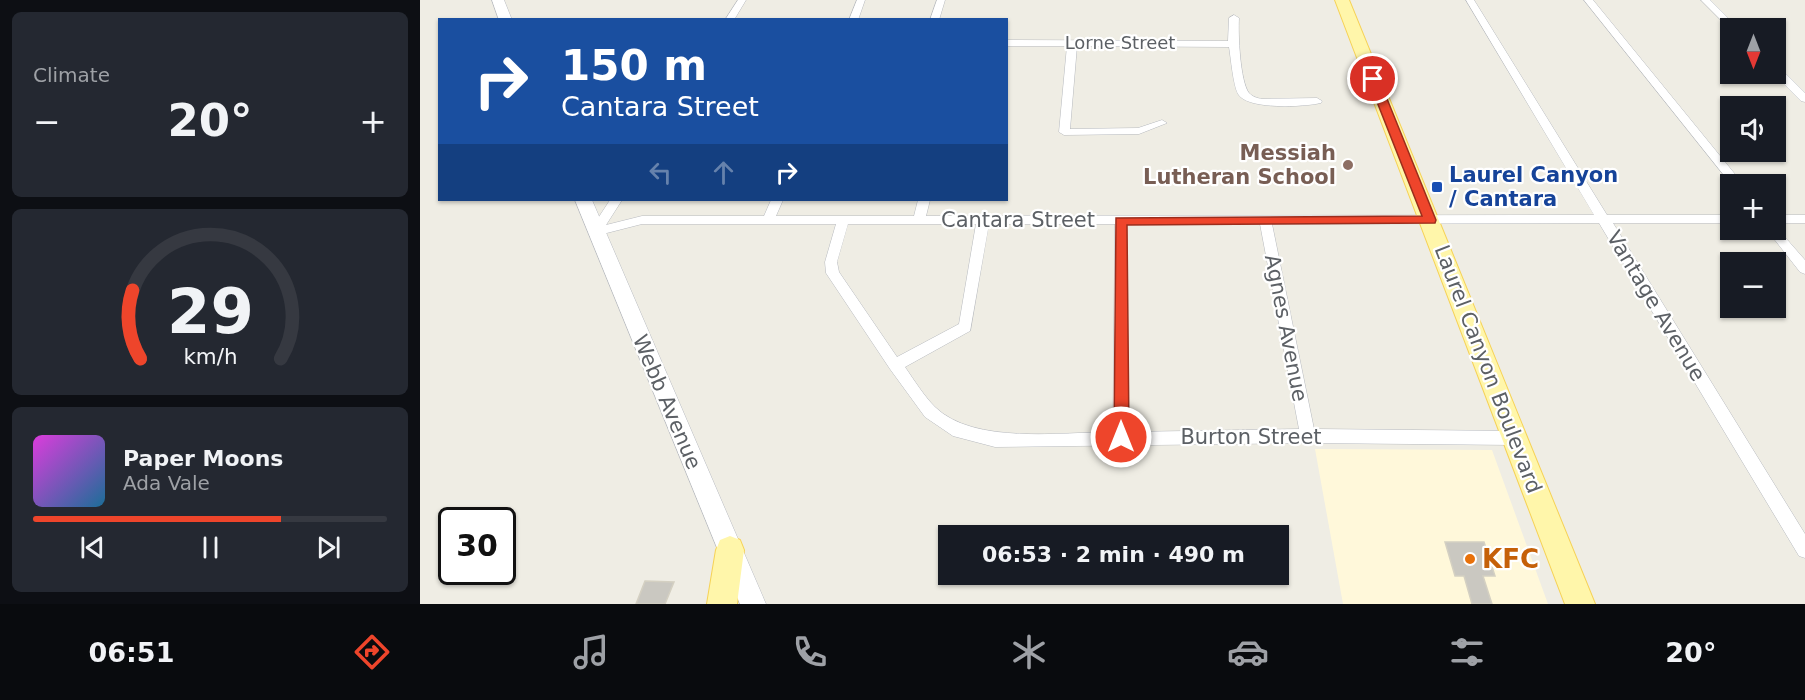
<!DOCTYPE html>
<html lang="en">
<head>
<meta charset="utf-8">
<style>
  body { margin:0; font-family:"DejaVu Sans",sans-serif; background:#242831; color:#f1f3f6; height:100vh; display:flex; flex-direction:column; font-size:22px; white-space:nowrap }
  * { box-sizing:border-box; margin:0 }
  p { font-size:20px; color:#9ea1a6 }
  .icon { flex:none; width:33px; height:33px; fill:none; stroke:currentColor; stroke-width:2; stroke-linecap:round; stroke-linejoin:round }
  .map { position:relative; flex:1; overflow:hidden }
  .side { display:flex; flex-direction:column; gap:12px; padding:12px; background:#0d0f14; width:420px }
  .side>* { flex:none }
  .hud { position:absolute; left:18px; top:18px; width:570px; height:183px; border-radius:0px; box-shadow:0 2px 4px #0004; background:#1a4fa0; color:#fff; overflow:hidden }
  .needle { width:39px; rotate:180deg }
  .tools { position:absolute; left:1300px; top:18px; display:grid; gap:12px }
  .tools a { display:grid; place-items:center; width:66px; height:66px; border-radius:0px; background:#171b24; box-shadow:0 2px 4px #0004; font-size:30px }
  .speed { position:absolute; left:18px; top:507px; display:flex; gap:12px; font-size:30px; font-weight:700; text-align:center }
  .speed>* { display:grid; place-content:center; width:78px; height:78px; border-radius:50%; background:#171b24; box-shadow:0 2px 4px #0004; line-height:1 }
  .speed .limit { border:3px solid #111; border-radius:9px; background:#fff; color:#111 }
  .pin { position:absolute; display:grid; place-items:center; width:51px; height:51px; color:#fff; margin:-26px; border:3px solid #fff; border-radius:50%; box-shadow:0 2px 6px #0007 }
  .me { position:absolute; width:66px; margin:-33px; rotate:0deg; stroke-linejoin:round; filter:drop-shadow(0 0 4px #0008) }
  .turn { display:flex; align-items:center; gap:21px; height:126px; padding:0 24px; font-size:27px }
  .turn .icon { width:78px; height:78px; stroke-width:2.5 }
  .turn b { display:block; font-size:42px; line-height:51px }
  .lanes { display:flex; align-items:center; height:57px; padding:0 24px; background:#0003; justify-content:center; gap:30px; direction:ltr }
  .lanes .off { opacity:.35 }
  .big { font-size:45px; font-weight:600; line-height:1.1 }
  .side .tile { flex:1; display:flex; flex-direction:column; justify-content:center; gap:9px; min-width:0; padding:0 21px; border-radius:9px; background:#242831 }
  .side .dial { align-items:center; gap:0 }
  .dial svg { height:156px; overflow:visible; fill:none; stroke:#363941; stroke-width:7; stroke-linecap:round; text-anchor:middle }
  .dial text { fill:#f1f3f6; stroke:none }
  .song { display:flex; align-items:center; gap:18px }
  .cover { width:72px; height:72px; border-radius:9px; background:linear-gradient(135deg,hsl(300 70% 55%),hsl(200 70% 35%)) }
  .played { height:6px; border-radius:3px; background:linear-gradient(90deg,#ee452b 70%,#363941 70%) }
  .keys { display:flex; justify-content:space-around; direction:ltr }
  .heat { display:flex; justify-content:space-between; align-items:center; font-size:33px; direction:ltr }
  .trip { position:absolute; left:518px; top:525px; width:351px; height:60px; border-radius:0px; background:#171b24; box-shadow:0 2px 4px #0004; font-weight:600; line-height:60px; text-align:center }
  .tab-bar { display:flex; height:96px; justify-content:space-around; align-items:center; background:#090b0e; color:#9ea1a6 }
  .tab-bar .icon { width:42px; height:42px }
  .tab-bar .current { color:#ee452b }
  .tab-bar b { font-size:27px; color:#f1f3f6 }
  main { display:flex; flex:1; min-height:0 }
  .map>svg:first-child { display:block }
  .commercial { fill:#fff8da }
  .building { fill:#cac8c1; stroke:#d4d0c2; stroke-width:1.5 }
  .lines { fill:none; stroke-linecap:round; stroke-linejoin:round }
  .street-casing { stroke:#b7babf; stroke-width:1 }
  .secondary-casing { stroke:#b8bbc1; stroke-width:1 }
  .primary-casing { stroke:#f6d257; stroke-width:2 }
  .street { fill:#fff; fill-rule:evenodd }
  .secondary { fill:#fff; fill-rule:evenodd }
  .primary { fill:#fff6aa; fill-rule:evenodd }
  .route { fill:#ee452b; stroke:#9b2d1c; stroke-width:1.5 }
  .education-dot { fill:#8d6e63; stroke:#fff; stroke-width:2 }
  .transit-dot { fill:#1a4fb4; stroke:#fff; stroke-width:2 }
  .food-dot { fill:#e8710a; stroke:#fff; stroke-width:2 }
  .labels { text-anchor:middle; stroke-width:4.5; stroke-linejoin:round; paint-order:stroke }
  .far-street-label { font-size:18px; fill:#5c6065; stroke:#fff }
  .education-label { font-size:21px; font-weight:bold; fill:#785e54; stroke:#fff; text-anchor:end }
  .transit-label { font-size:21px; font-weight:bold; fill:#164399; stroke:#fff; text-anchor:start }
  .street-label { font-size:21px; fill:#5c6065; stroke:#fff }
  .near-food-label { font-size:26px; font-weight:bold; fill:#c56008; stroke:#fff; text-anchor:start }
</style>
</head>
<body>
<main>
<section class="side">
<div class="tile"><p>Climate</p>
<div class="heat"><a>−</a><b class="big">20°</b><a>+</a></div>
</div>
<div class="tile dial"><svg viewBox="0 0 100 80">
<path d="M14 69A42 42 0 1 1 86 69"/>
<path d="M14 69A42 42 0 0 1 10 34" stroke="#ee452b"/>
<text x="50" y="56" font-size="32" font-weight="700">29</text>
<text x="50" y="72" font-size="11">km/h</text>
</svg></div>
<div class="tile">
<div class="song"><i class="cover"></i><div><b>Paper Moons</b><p>Ada Vale</p></div></div>
<div class="played"></div>
<div class="keys"><svg class="icon" aria-label="previous" viewBox="0 0 24 24"><path d="M18 5L8 12l10 7zM5 5v14"/></svg><svg class="icon" aria-label="pause" viewBox="0 0 24 24"><path d="M8 5v14M16 5v14"/></svg><svg class="icon" aria-label="next" viewBox="0 0 24 24"><path d="M6 5l10 7-10 7zM19 5v14"/></svg></div>
</div>
</section>
<div class="map">
<svg width="1385" height="604" viewBox="0 0 1385 604">
  <rect width="100%" height="100%" fill="#efede4"/>
  <path class="commercial" d="M895,449L1072,450L1128,604H923Z"/>
  <path class="building" d="M1025,542H1064L1075,576H1063L1072,604H1052L1044,576H1035Z
    M225,581L254,582L245,604H216Z"/>
  <g class="lines">
    <g class="street-casing">
      <path id="street" d="M318,0H326L314,20H305Z
        M437,0H445L438,20H429Z
        M517,0H525L519,20H510Z
        M1046,0H1054L1187,215H1311V223H1193L1385,534V558L1379,556L1179,223L852,224L894,429L1096,431L1102,433L1104,438L1102,443L1096,445L888,443L575,447L533,436L505,417L470,369L406,273L405,262L416,224H222L175,236L169,232L190,200H202L186,225L222,216H344L351,200H363L356,216H494L498,200H510L506,216L1174,215ZM428,224H556L539,324L477,357L419,272L417,262ZM569,224H695L693,432C642,432 554,445 515,407C504,396 494,380 485,367L550,331ZM707,224H840L879,429L709,432Z
        M1164,0H1173L1323,184H1311Z
        M1281,0H1290L1318,28L1311,30Z
        M814,15L819,18C818,34 820,81 829,93C833,97 837,98 842,99L897,98L902,101L901,103C884,107 827,110 818,94C813,84 811,59 809,47L657,46L650,129L718,128L742,120L747,123L719,134L644,135L639,132L647,46H586V40L808,41L809,18Z
        M1356,67L1360,68L1385,93V102L1381,101L1354,74H1356Z
        M1356,215H1385V223H1356Z
        M1356,227L1385,260V274L1380,272L1347,230H1356Z"/>
    </g>
    <g class="secondary-casing">
      <path id="secondary" d="M72,0H84L92,20H79Z
        M155,200H172L346,604H320Z"/>
    </g>
    <g class="primary-casing">
      <path id="primary" d="M915,0H929L1175,604H1145Z
        M310,536L320,540L324,550L317,604H287L296,550L300,540Z"/>
    </g>
    <use href="#street" class="street"/>
    <use href="#secondary" class="secondary"/>
    <use href="#primary" class="primary"/>
  </g>
  <path class="route" d="M950,76L959,79L1016,220L1015,223L707,225L709,437L707,442L701,444L696,442L694,437L696,218L1002,216L948,79Z"/>
  <circle class="education-dot" cx="928" cy="165" r="6"/>
  <rect class="transit-dot" x="1011" y="181" width="12" height="12" rx="3"/>
  <circle class="food-dot" cx="1050" cy="559" r="6"/>
  <g class="labels">
    <g class="far-street-label">
      <text x="700" y="49">Lorne Street</text>
    </g>
    <g class="education-label">
      <text x="916" y="160">Messiah<tspan x="916" dy="24">Lutheran School</tspan></text>
    </g>
    <g class="transit-label">
      <text x="1029" y="182">Laurel Canyon<tspan x="1029" dy="24">/ Cantara</tspan></text>
    </g>
    <g class="street-label">
      <text x="598" y="227">Cantara Street</text>
      <text transform="translate(1236 306) rotate(59)" y="7">Vantage Avenue</text>
      <text transform="translate(866 328) rotate(79)" y="7">Agnes Avenue</text>
      <text transform="translate(1068 369) rotate(69)" y="7">Laurel Canyon Boulevard</text>
      <text transform="translate(247 402) rotate(67)" y="7">Webb Avenue</text>
      <text x="831" y="444">Burton Street</text>
    </g>
    <g class="near-food-label">
      <text x="1062" y="568">KFC</text>
    </g>
  </g>
</svg>
<div class="tools">
<a><svg class="needle" viewBox="-14 -14 28 28"><path d="M0-13l5 13h-10z" fill="#e53935"/><path d="M0 13l5-13h-10z" fill="#9ea1a6"/></svg></a>
<a><svg class="icon" aria-label="sound" viewBox="0 0 24 24"><path d="M4 9h4l5-4v14l-5-4H4zM17 9q2 3 0 6"/></svg></a>
<a>+</a>
<a>−</a>
</div>
<div class="speed"><div class="limit">30</div></div>
<div class="pin" style="left:953px;top:79px;background:#d93025"><svg class="icon" aria-label="arrive" viewBox="0 0 24 24"><path d="M6 21V4h12l-3 4 3 4H6"/></svg></div>
<svg class="me" style="left:701px;top:437px" viewBox="-20 -20 40 40"><circle r="17" fill="#ee452b" stroke="#fff" stroke-width="3"/><path d="M0-11L8 9 0 5-8 9z" fill="#fff"/></svg>
<div class="trip">06:53 · 2 min · 490 m</div>
<div class="hud">
<div class="turn"><svg class="icon" aria-label="right" viewBox="0 0 24 24"><path d="M7 20v-9h11M14 6l5 5-5 5"/></svg><div><b>150 m</b>Cantara Street</div></div>
<div class="lanes"><svg class="icon off" aria-label="left" viewBox="0 0 24 24"><path d="M17 20v-9H6M10 6l-5 5 5 5"/></svg><svg class="icon off" aria-label="ahead" viewBox="0 0 24 24"><path d="M12 20V5M6 11l6-6 6 6"/></svg><svg class="icon" aria-label="right" viewBox="0 0 24 24"><path d="M7 20v-9h11M14 6l5 5-5 5"/></svg></div>
</div>
</div>
</main>
<nav class="tab-bar">
<b>06:51</b>
<svg class="icon current" aria-label="directions" viewBox="0 0 24 24"><path d="M12 3l9 9-9 9-9-9zM9 14v-3h6M13 9l2 2-2 2"/></svg>
<svg class="icon" aria-label="music" viewBox="0 0 24 24"><path d="M9 18V5l10-2v13"/><circle cx="6" cy="18" r="3"/><circle cx="16" cy="16" r="3"/></svg>
<svg class="icon" aria-label="phone" viewBox="0 0 24 24"><path d="M5 4h4l2 5-3 2q2 4 5 5l2-3 5 2v4C11 20 4 13 5 4z"/></svg>
<svg class="icon" aria-label="climate" viewBox="0 0 24 24"><path d="M12 3v18M4 7l16 10M4 17L20 7"/></svg>
<svg class="icon" aria-label="car" viewBox="0 0 24 24"><path d="M5 17H2v-5l4-1 3-4h7l3 4 3 1v5h-3M9 17h6M6 11h13"/><circle cx="7" cy="17" r="2"/><circle cx="17" cy="17" r="2"/></svg>
<svg class="icon" aria-label="filters" viewBox="0 0 24 24"><path d="M4 7h16M4 17h16"/><circle cx="9" cy="7" r="2"/><circle cx="15" cy="17" r="2"/></svg>
<b>20°</b>
</nav>
</body>
</html>
